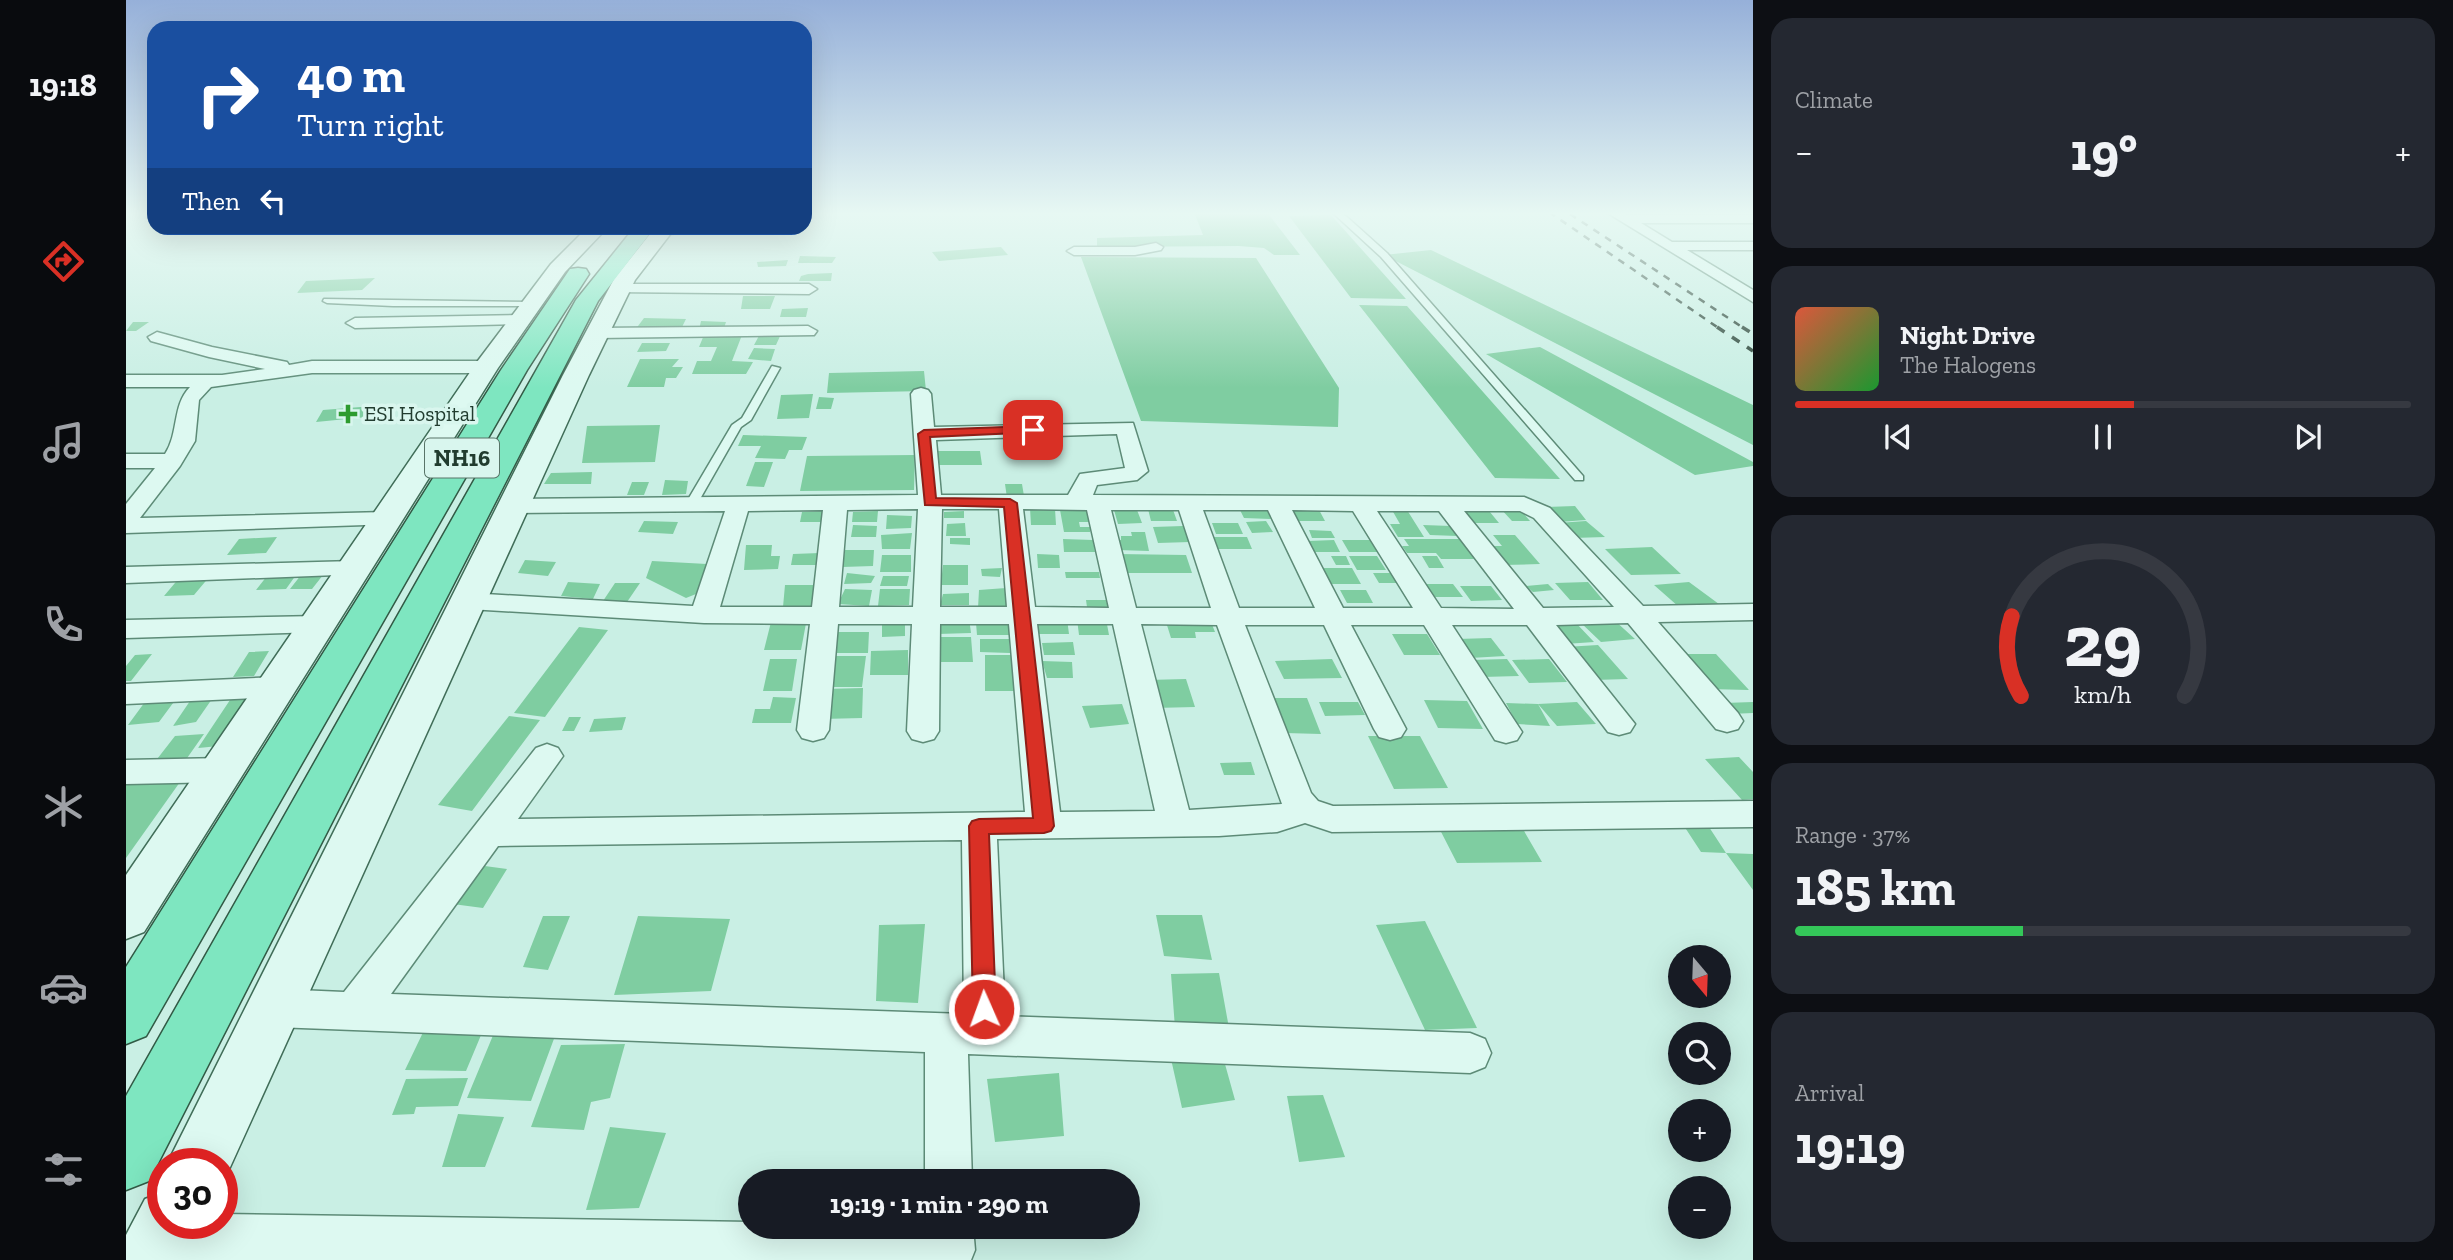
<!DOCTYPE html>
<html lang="en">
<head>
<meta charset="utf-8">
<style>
  body { margin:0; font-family:"Zilla Slab",serif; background:#242831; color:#f1f3f6; height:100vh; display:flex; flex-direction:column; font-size:26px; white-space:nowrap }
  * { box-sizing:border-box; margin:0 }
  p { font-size:23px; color:#9ea1a6 }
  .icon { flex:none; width:38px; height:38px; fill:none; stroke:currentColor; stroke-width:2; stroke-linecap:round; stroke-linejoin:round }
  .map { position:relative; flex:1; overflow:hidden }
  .side { display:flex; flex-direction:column; gap:18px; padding:18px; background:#0d0f14; width:700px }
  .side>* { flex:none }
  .hud { position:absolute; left:21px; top:21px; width:665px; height:214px; border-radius:21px; box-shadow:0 7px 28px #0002; background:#1a4fa0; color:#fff; overflow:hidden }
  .needle { width:46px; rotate:161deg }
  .fabs { position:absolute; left:1542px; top:945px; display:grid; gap:14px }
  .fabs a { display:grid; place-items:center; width:63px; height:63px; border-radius:50%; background:#171b24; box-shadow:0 7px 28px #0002; font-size:35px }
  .speed { position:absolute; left:21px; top:1148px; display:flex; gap:14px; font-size:35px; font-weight:700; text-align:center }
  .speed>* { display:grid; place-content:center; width:91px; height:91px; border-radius:50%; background:#171b24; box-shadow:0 7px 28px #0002; line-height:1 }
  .speed .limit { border:10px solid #d22; background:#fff; color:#111 }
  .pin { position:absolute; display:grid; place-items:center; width:60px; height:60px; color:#fff; margin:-30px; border-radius:14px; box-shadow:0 4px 10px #0006 }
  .me { position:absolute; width:77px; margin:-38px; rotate:358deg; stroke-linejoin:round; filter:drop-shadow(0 0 5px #0008) }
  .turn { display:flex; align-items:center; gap:24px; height:147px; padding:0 35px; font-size:32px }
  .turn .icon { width:91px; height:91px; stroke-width:2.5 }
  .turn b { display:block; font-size:49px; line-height:60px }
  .then { display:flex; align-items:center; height:66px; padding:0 35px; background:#0003; gap:14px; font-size:26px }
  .big { font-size:52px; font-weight:700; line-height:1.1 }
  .side .card { flex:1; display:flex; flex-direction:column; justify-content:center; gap:10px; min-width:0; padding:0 24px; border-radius:21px; background:#242831 }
  .side .dial { align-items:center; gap:0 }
  .dial svg { height:182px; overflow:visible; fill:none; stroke:#363941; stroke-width:7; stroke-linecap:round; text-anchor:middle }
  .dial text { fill:#f1f3f6; stroke:none }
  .song { display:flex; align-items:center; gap:21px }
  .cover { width:84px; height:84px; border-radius:10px; background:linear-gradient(135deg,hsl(10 70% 55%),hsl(130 70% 35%)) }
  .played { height:7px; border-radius:4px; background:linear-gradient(90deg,#d93025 55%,#363941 55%) }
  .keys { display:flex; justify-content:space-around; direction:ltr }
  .heat { display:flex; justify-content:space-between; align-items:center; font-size:38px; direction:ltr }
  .charge { height:10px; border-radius:5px; background:linear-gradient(90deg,#34c759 37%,#363941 0) }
  .trip { position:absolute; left:612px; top:1169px; width:402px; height:70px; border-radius:35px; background:#171b24; box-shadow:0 7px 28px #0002; font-weight:700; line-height:70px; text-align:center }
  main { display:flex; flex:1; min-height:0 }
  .menu { display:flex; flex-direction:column; width:126px; justify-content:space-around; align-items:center; background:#090b0e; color:#9ea1a6 }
  .menu .icon { width:49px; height:49px }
  .menu .on { color:#d93025 }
  .menu b { font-size:32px; color:#f1f3f6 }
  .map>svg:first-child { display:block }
  .building { fill:#7fcda1 }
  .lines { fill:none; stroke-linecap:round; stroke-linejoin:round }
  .service-casing { stroke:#5d8b77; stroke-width:3 }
  .minor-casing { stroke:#5d8b77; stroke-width:3 }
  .secondary-casing { stroke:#406d58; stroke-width:3 }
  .trunk-casing { stroke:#315a45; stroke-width:3 }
  .service { fill:#ddf9f1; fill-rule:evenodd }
  .minor { fill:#ddf9f1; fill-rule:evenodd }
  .secondary { fill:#ddf9f1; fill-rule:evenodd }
  .trunk { fill:#7ee6c0; fill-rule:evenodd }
  .rail-far1 { stroke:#213c2f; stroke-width:2.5; stroke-dasharray:7 7; stroke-linecap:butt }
  .rail { stroke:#213c2f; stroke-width:3.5; stroke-dasharray:9 9; stroke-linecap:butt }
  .route { fill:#d93025; stroke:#8d1f18; stroke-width:2 }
  .poi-dot { fill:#2d9b2f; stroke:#d9f6ee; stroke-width:2.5 }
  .labels { text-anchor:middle; stroke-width:7; stroke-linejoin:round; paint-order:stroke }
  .far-poi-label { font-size:21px; fill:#213c2f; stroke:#d9f6ee; text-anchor:start }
  .shield { fill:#d9f6ee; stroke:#587468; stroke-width:2 }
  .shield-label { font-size:23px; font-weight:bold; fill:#213c2f }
</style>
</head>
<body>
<main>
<nav class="menu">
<b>19:18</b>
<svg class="icon on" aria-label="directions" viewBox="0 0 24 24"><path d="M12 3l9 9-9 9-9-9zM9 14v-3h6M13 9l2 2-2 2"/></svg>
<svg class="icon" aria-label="music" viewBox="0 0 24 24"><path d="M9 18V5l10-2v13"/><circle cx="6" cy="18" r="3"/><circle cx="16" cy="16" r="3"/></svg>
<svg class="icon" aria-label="phone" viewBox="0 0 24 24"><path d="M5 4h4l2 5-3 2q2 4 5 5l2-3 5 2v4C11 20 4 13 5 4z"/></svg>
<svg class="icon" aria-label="climate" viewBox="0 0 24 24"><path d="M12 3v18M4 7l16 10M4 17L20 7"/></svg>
<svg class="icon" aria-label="car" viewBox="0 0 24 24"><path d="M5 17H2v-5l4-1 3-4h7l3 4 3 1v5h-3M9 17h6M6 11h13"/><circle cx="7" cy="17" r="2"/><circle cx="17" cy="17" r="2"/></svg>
<svg class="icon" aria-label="filters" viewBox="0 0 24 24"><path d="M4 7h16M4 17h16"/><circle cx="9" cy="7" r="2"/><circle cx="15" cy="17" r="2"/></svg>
</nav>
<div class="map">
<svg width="1627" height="1260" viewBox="0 0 1627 1260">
  <rect width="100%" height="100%" fill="#c9efe4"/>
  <path class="building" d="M1068,212H1141L1174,255H1148L1138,248L1113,246L971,247V238L1077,235Z
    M1205,215L1280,299L1225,298L1163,216Z
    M875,247L882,255L813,261L806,252Z
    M1305,250L1627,405V445L1258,255Z
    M674,256L710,257L706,263H672Z
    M955,257L1130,258L1213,388L1212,427L1015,421Z
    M662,260L660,266L632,267L631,262Z
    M706,273L705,281H673L675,276L682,274Z
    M249,278L236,290L171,293L180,281Z
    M617,296H649L644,309H615Z
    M1233,305L1281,306L1434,479L1369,478Z
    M682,308L680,317H654L656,309Z
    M518,318L560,319L554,331L509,330Z
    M575,321L600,322L597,331L573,330Z
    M7,322H23L10,331H0Z
    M634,334H655L650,345H628Z
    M578,335H616L606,361L627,362L620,374H566L571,361H585L591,347H573Z
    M516,343H544L540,351L511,352Z
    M1414,347L1627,462V466L1569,475L1360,354Z
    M628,348L649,349L645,361L622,359Z
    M514,359H553L546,367H557L550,378H540L538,387H501Z
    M798,371L800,391L701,393L703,373Z
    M687,394L683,418L651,419L655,395Z
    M693,397L708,398L705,409H690Z
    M247,406L241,417L190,422L197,410Z
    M534,425L529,462L456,463L461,426Z
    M617,435L681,437L676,450H663L659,459L629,458L635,446H612Z
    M809,451H854L856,465H810Z
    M789,455L788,490L674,491L681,456Z
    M629,462H647L638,487L620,486Z
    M466,472L465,484H418L425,473Z
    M539,480L562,481L560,494L536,495Z
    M506,482H523L518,495H501Z
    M879,484H896L898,496L881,498Z
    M1112,506H1139L1145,519L1118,518Z
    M1359,506L1373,523H1343L1330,507Z
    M1449,506L1460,520L1433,522L1420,507Z
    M1046,507L1051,521H1025L1022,509Z
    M1392,507L1404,521H1386L1374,508Z
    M904,508L929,509L930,525H905Z
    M1163,508H1192L1199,521H1169Z
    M964,509L966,522H953L954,527H964V532H938L934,510Z
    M988,510H1011L1016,523L992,524Z
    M1266,510H1281L1298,537H1272L1264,524H1274Z
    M700,511L699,522H674L676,512Z
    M752,511L751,522H726L727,512Z
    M838,511V518H818V512Z
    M761,515L786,516L785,528L760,529Z
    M518,521L552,522L547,534L512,532Z
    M1140,521L1147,532L1126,533L1120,522Z
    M1460,521L1479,537L1447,538L1432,523Z
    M839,523L840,536H820L821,524Z
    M1086,523H1112L1117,534H1090Z
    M727,525L751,526L750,537H725Z
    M1297,525L1325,526L1332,536L1304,535Z
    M1057,526L1064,542L1032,543L1027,527Z
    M1183,530L1205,531L1209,538H1186Z
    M1005,532H1019L1023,551L991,550L989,541L995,540V536H1006Z
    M786,533L784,549H756L755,535Z
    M1367,535H1389L1414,564L1377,565L1362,546H1376Z
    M151,537L140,553L101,555L113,539Z
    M1088,537H1121L1126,549H1092Z
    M824,538H844V545L824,544Z
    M937,539L967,540L969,552H938Z
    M1278,539H1334L1348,559H1315L1310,553H1281L1276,546H1283Z
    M1208,540L1214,552H1188L1182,541Z
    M1216,540H1244L1252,552H1223Z
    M620,545H646L645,556H654L652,569L618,570Z
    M1526,547L1555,574L1505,575L1479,549Z
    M719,550H748L747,566L716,567Z
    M694,553L692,565H665L667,554Z
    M911,554L933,555L934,568H912Z
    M991,554L1060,555L1066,573H995Z
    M756,555H785V572H754Z
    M1205,556H1220L1224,565H1210Z
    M1223,556H1251L1260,570H1231Z
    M1296,556H1311L1318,568H1303Z
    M399,560L430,562L422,576L392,573Z
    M526,561L581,564L575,592L560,598L520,578Z
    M817,565H842V585H808L806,574H816Z
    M876,568L874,577L856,576L855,569Z
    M1195,568H1226L1235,584H1203Z
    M939,572H973L974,578H940Z
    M721,573L749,576L745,583L718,584Z
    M1247,573H1267L1273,583H1253Z
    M170,575L160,589L130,590L141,576Z
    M175,575H197L186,589H164Z
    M84,576L68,595L38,596L54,577Z
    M757,576H783L781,586H754Z
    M442,582L474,584L467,599L435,596Z
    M1462,582L1477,600H1444L1429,583Z
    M1563,582L1597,607H1553L1528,585Z
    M489,583H514L501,602L477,601Z
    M1298,584H1327L1337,597H1307Z
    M1422,584L1428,590L1407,592L1400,586Z
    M659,585H688L685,607H657Z
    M1334,586H1365L1376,600L1345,601Z
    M880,588L882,608H852L853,590Z
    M719,589L746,590L743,606L712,604Z
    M754,589H784L783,605L752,606Z
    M1214,590H1240L1247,603H1221Z
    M843,593V605H814L817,594Z
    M960,600H980L982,607H961Z
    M646,618H681L675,650H638Z
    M811,618H843L845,633L812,634Z
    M779,619V636L756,637V620Z
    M907,619H941L943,634H909Z
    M951,619H980L983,635H953Z
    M1487,619L1509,639L1475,642L1454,622Z
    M884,622L886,635H851L850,623Z
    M1040,622H1085L1089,632H1069L1070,638H1045Z
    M1450,623L1468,642L1439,644L1422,624Z
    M453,627L482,630L419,717L388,713Z
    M712,632H743L742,653H710Z
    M1266,634H1301L1314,655H1278Z
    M812,637H845L847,662H813Z
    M1365,638L1379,656L1344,658L1331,639Z
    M854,639H883L884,653L854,652Z
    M947,642L949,655H918L916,643Z
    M1472,645L1502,679L1468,680L1439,647Z
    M782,650V675H744L745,651Z
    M143,651L128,676L107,677L123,652Z
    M26,654L5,681H0V666L9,655Z
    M1551,654H1590L1623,690L1583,689Z
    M859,655H887L888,691H859Z
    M709,656H740L736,687H704Z
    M644,659H671L666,691H637Z
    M1206,659L1216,678L1158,679L1149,661Z
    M1381,659L1393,676L1356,677L1344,660Z
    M1423,659L1441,682L1403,683L1386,660Z
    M916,661L946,662L947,678H921Z
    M1060,679L1069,707L1028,708L1021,680Z
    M737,688L736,718L696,719L698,689Z
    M24,695H53L33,722L2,725Z
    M647,697L670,698L665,723H626L629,709H644Z
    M1144,698H1181L1195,734L1159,733Z
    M86,699L70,722L47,726L64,701Z
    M124,699L93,746L72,748L104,700Z
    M1298,700L1341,701L1357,729L1312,728Z
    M1193,702H1232L1239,715L1199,716Z
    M1451,702L1470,724L1431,726L1412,704Z
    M1627,702V713L1604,714L1598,703Z
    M1380,703L1412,704L1424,726L1391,724Z
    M996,704L1003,724L964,728L956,706Z
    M383,716L414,720L346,811L312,805Z
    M443,717H455L448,731H436Z
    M500,717L496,730L463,732L468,719Z
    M78,734L59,761L28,763L49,736Z
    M1242,736H1294L1322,788L1268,789Z
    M1613,757L1627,772V799L1616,800L1579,759Z
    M1125,762L1129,775H1098L1094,763Z
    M54,782L0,858V784Z
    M1311,824H1394L1416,862L1331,863Z
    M1558,826L1583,827L1600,853L1575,852Z
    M1600,853L1627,854V890Z
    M344,864L381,869L357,908L319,903Z
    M1030,915H1076L1086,960L1038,956Z
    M417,916H444L422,970L397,967Z
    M512,916L604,919L585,991L488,995Z
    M1299,921L1351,1028L1299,1030L1250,925Z
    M799,924L792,1003L750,1001L753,925Z
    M1093,973L1103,1028H1049L1045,974Z
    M302,1022L358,1028L340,1071L279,1070Z
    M368,1033L429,1036L405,1101L341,1098Z
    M499,1044L484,1098L465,1102L458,1130L405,1127L435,1045Z
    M1097,1057L1109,1100L1056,1108L1045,1059Z
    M933,1073L938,1136L869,1142L861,1079Z
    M342,1078L332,1106L290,1107L288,1114L266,1115L280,1079Z
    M1197,1095L1219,1157L1173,1162L1161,1096Z
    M332,1114L378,1117L359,1167H316Z
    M484,1127L540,1133L513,1208L460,1210Z"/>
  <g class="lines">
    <g class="service-casing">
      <path id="service" d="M1206,212H1213L1221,217L1261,253L1457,476V480H1449L1255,257Z
        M198,299L404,302L408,304L404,306H267L201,303L197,301Z
        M646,366L654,368L625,420L615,427L570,506H562L560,503L606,425L616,418Z"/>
    </g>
    <g class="minor-casing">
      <path id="minor" d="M1480,212H1496L1501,215H1627V223H1515L1546,242H1627V250H1561L1627,290V302Z
        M537,228H575L568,232L530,235V229Z
        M1030,243L1037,247L1035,250L1009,255H948L941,251L948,247H1009Z
        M494,284H683L691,289L683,294L488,292L486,289Z
        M393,315L402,320L399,324L229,328L220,323L229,318Z
        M682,326L691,331L688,335L471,338L462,333L471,328Z
        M31,332L86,347L161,362L163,365L186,361H360L369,367L360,373H186L85,387L73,400L69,441L54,466L14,518L260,512L269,514L272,519L269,524L0,533V504L29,468H0V454H39C53,433 46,405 64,387H0V375H96L139,369L83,357L25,341L22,337Z
        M795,388L802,390L805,394L808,427L1007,423L1022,471L1011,480L971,485L967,495L1398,497L1424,508L1517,606L1627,604V620L1532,622L1612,713L1617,721L1612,729L1601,732L1590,729L1502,623L1430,625L1509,724L1504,732L1493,735L1482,732L1401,625H1326L1396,732L1391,740L1380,743L1369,740L1298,625H1225L1280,729L1275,737L1264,740L1253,737L1248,729L1198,625H1119L1185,793L1192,801L1207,806L1627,801V827L1206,832L1179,823L1151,832L1093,836L871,839L879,1016L1344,1033L1359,1039L1365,1053L1359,1067L1344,1073L842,1054L846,1181H799V1052L149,1027L134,1021L128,1008L134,995L149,989L218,992L410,748L421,744L432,748L437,756L392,819L899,812L883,624H814L813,731L808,739L797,742L786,739L781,731L786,624H712L703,730L698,738L687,741L676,738L671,730L684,624L578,623L343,609L333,607L330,601L333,595L343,593L567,606L599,511L386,513L378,511L374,506L378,501L386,499L792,495L785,394L788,390ZM991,434L999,468L954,474L942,495H815L810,440ZM792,509L787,607H713L721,510ZM816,509H873L881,607H814ZM897,509L961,510L983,608L909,607ZM697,510L686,607H594L622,511ZM985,510H1053L1085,608H1010ZM1077,510H1142L1189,608H1113ZM1166,510L1227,511L1287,608H1217ZM1251,511H1313L1388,609L1315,608ZM1338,511H1394L1408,518L1488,607L1417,608ZM911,624H987L1029,811L934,812ZM1015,624L1091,625L1156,804L1063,810ZM836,840L838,1014L265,994L372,846Z
        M228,561L237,564L241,569L237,574L0,583V567Z
        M192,616L202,618L206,624L202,630L192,632L0,638V620Z
        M151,677L162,680L166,687L162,694L151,697L0,704V684Z
        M97,758L109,762L113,770L109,778L97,782L0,784V760Z
        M35,1213L37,1223H96V1214L625,1222V1227H847L849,1250L845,1260H29L18,1255L10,1238L18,1221Z"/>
    </g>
    <g class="secondary-casing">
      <path id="secondary" d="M461,228H481L439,272L372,368L18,932L0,939V875L351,362L425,264Z
        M529,228H549L509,280L463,375L96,1185V1164H41L437,375L488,279Z
        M37,1192V1223H76L60,1260H0V1235L19,1199Z"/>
    </g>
    <g class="trunk-casing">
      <path id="trunk" d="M508,228H528L472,301L23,1181L0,1190V1096L450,300Z
        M452,268L460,269L463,274L401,370L20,1036L0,1044V967L375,370L444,269Z"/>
    </g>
    <use href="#service" class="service"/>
    <use href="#minor" class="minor"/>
    <use href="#secondary" class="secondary"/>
    <use href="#trunk" class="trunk"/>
    <path class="rail-far1" d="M1423,212L1594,329
      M1444,214L1619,329"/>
    <path class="rail" d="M1591,327L1627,351
      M1616,327L1627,334"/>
  </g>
  <linearGradient id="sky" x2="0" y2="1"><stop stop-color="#96b0d9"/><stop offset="0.55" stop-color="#e7f8f3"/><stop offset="1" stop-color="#e7f8f3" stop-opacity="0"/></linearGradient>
  <rect width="1627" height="388" fill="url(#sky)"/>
  <path class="route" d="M907,426L911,427V432L804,437L810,498L884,499L891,503L928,826L925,831L918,833L863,834L870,1009L867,1017L858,1020L850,1017L847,1009L843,826L846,821L853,819L907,818L878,507L799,505L792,434L798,430Z"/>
  <path class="poi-dot" d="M218.5 403.5h7v7h7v7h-7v7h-7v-7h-7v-7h7z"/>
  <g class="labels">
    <g class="far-poi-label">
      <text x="238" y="421">ESI Hospital</text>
    </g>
    <rect class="shield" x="299" y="438.5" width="74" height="39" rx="5"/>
    <g class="shield-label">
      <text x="336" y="466">NH16</text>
    </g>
  </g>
</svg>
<div class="fabs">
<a><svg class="needle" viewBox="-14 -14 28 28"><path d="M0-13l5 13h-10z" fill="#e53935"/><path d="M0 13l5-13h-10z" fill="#9ea1a6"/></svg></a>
<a><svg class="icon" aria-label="search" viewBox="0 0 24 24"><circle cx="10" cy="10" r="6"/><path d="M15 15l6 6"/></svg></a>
<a>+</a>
<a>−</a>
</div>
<div class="speed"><div class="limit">30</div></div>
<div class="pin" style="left:907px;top:430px;background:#d93025"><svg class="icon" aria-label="arrive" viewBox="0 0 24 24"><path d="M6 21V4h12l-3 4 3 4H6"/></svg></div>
<svg class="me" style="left:858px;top:1009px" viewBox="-20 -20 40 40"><circle r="17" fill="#d93025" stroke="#fff" stroke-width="3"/><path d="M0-11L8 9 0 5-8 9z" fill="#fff"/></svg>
<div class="trip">19:19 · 1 min · 290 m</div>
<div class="hud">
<div class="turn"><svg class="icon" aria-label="right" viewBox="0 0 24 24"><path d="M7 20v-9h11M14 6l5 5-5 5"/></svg><div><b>40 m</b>Turn right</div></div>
<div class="then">Then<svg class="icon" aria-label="left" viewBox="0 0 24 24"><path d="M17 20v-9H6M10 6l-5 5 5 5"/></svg></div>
</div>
</div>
<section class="side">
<div class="card"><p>Climate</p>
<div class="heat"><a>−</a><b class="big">19°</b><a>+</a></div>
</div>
<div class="card">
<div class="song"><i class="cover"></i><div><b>Night Drive</b><p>The Halogens</p></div></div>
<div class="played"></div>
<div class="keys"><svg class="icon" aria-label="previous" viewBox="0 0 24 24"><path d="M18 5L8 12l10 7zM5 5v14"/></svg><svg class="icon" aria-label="pause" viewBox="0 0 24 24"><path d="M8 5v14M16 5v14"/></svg><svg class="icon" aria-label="next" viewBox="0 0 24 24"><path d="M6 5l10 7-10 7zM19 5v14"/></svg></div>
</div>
<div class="card dial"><svg viewBox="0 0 100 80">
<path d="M14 69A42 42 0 1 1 86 69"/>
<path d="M14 69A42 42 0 0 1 10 34" stroke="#d93025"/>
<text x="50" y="56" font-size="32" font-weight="700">29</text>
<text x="50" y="72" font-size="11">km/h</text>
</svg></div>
<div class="card"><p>Range · 37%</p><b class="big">185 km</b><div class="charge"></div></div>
<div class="card"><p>Arrival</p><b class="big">19:19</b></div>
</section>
</main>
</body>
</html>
